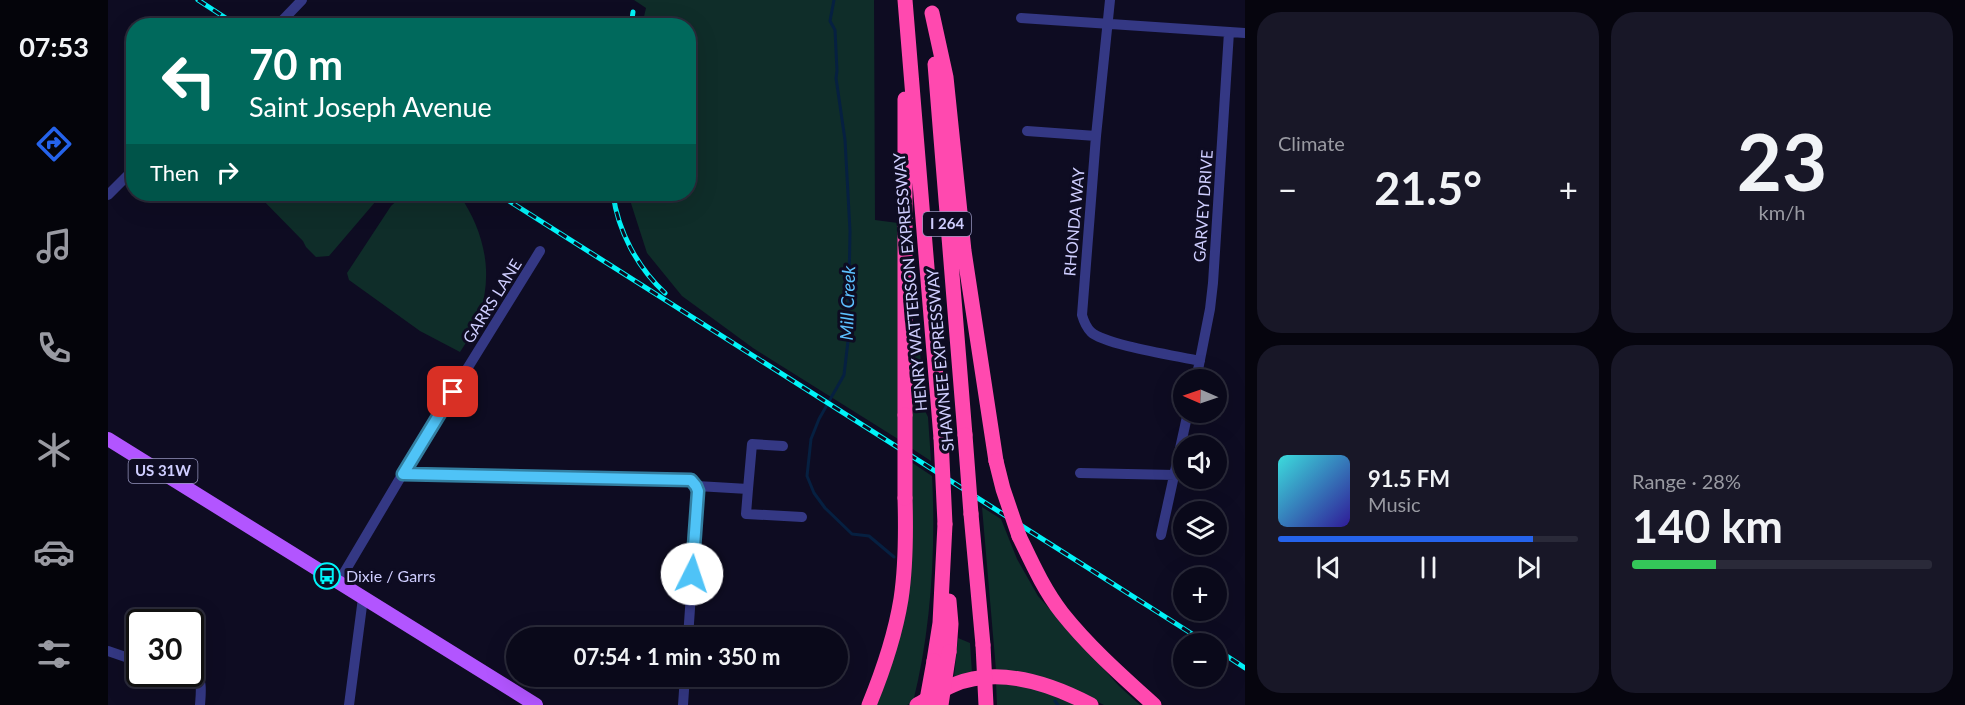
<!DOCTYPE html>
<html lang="en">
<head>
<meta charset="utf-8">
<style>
  body { margin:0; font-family:Lato,sans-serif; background:#181727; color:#f1f3f6; height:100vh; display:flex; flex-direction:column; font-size:22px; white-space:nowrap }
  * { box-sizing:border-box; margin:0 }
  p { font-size:20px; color:#999aa2 }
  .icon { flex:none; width:33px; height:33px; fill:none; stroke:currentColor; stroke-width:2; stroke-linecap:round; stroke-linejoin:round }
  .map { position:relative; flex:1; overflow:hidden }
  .drawer { display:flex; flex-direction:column; gap:12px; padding:12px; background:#06050e; width:720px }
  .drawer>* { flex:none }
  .banner { position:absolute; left:18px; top:18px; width:570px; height:183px; border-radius:24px; box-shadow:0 6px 24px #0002,0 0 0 2px #2a2a39; background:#00695c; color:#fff; overflow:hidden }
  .needle { width:39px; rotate:272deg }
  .buttons { position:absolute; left:1065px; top:369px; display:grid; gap:12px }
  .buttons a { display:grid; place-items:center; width:54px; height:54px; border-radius:50%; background:#0a091a; box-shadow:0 6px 24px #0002,0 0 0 2px #2a2a39; font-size:30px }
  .speed { position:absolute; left:18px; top:609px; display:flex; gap:12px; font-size:30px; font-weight:700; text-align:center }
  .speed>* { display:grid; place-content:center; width:78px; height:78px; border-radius:50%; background:#0a091a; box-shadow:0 6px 24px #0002,0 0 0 2px #2a2a39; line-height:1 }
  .speed .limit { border:3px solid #111; border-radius:9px; background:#fff; color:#111 }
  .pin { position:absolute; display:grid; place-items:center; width:51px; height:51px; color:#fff; margin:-26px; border-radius:12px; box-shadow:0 3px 9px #0006 }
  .me { position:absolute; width:66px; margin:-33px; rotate:4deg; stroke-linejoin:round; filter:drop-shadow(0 0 4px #0008) }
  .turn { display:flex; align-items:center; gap:21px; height:126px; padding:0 24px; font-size:27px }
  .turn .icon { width:78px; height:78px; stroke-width:2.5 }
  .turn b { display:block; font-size:42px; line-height:51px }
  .then { display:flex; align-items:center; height:57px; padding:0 24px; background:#0003; gap:12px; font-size:22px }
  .big { font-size:45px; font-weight:700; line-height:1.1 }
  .drawer .card { flex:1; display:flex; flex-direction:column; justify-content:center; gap:9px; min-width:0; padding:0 21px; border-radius:24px; background:#181727 }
  .drawer .dial { align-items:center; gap:0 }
  .dial b { font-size:78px; line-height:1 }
  .song { display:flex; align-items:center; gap:18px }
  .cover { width:72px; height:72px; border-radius:9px; background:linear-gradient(135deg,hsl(180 70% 55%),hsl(250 70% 35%)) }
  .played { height:6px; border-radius:3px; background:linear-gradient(90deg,#2563eb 85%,#2a2a39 85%) }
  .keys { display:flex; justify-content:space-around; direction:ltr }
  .heat { display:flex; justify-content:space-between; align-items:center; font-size:33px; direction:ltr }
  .charge { height:9px; border-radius:4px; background:linear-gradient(90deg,#34c759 28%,#2a2a39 0) }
  .drawer .tiles { flex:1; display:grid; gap:12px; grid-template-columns:repeat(2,1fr) }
  .trip { position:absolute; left:398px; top:627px; width:342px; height:60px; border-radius:30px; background:#0a091a; box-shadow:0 6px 24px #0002,0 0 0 2px #2a2a39; font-weight:700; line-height:60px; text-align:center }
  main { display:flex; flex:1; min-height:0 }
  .dock { display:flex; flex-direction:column; width:108px; justify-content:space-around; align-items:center; background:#04040a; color:#999aa2 }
  .dock .icon { width:42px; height:42px }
  .dock .on { color:#2563eb }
  .dock b { font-size:27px; color:#f1f3f6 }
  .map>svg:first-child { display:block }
  .green { fill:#0f2d29 }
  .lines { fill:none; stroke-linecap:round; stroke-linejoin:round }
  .stream { stroke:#062041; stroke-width:3 }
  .minor { stroke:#343884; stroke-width:10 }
  .major { stroke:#b255ff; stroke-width:14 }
  .highway { stroke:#ff49af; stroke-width:15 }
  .rail-casing { stroke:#00f4f9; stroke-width:5 }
  .rail { stroke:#0e0c22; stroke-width:3; stroke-dasharray:9; stroke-linecap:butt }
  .highway-bridge { stroke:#ff49af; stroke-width:15 }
  .route-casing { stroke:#337fa1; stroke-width:15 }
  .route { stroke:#4fc3f7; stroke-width:10 }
  .labels { text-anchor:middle; stroke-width:6; stroke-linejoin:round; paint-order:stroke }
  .shield { fill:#0e0c22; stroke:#9594bd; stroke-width:1.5 }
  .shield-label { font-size:15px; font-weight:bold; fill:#cfceff }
  .street-label { font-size:16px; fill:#cfceff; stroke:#0e0c22 }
  .poi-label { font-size:16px; fill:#cfceff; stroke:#0e0c22; text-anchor:start }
  .water-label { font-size:18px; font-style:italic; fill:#5cc0ff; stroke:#0e0c22 }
</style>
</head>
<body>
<main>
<nav class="dock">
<b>07:53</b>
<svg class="icon on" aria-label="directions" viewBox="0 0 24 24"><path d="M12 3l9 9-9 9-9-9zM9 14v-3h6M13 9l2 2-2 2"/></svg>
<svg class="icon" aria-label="music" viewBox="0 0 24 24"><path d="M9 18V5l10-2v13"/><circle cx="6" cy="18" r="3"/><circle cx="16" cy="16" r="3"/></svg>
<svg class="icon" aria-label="phone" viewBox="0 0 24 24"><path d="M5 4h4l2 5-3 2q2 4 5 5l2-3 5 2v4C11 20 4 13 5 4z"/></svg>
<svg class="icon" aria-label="climate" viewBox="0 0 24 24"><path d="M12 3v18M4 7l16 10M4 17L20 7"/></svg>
<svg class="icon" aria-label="car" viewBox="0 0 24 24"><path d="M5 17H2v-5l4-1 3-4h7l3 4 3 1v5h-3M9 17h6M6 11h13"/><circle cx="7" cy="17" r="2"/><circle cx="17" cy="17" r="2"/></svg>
<svg class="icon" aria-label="filters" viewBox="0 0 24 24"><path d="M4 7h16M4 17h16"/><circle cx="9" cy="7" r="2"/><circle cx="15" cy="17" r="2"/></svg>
</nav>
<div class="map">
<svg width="1137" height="705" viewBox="0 0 1137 705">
  <rect width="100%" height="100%" fill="#0e0c22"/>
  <path class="green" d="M526,0H766L767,220L790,223V439L645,348L574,296L539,253L520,194H580V26L534,25L538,8Z
    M149,194H274L221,256L208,257L198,247L195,241Z
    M296,194H351C386,246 388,300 352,352L312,331L241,280L239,273L283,206Z
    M808,332L811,342L818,413L820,417L823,461L803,448L804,362Z
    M803,462L824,476C828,549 823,631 805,702L799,705H768L779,675Z
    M874,507L893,519L909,559L930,596L1011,686L1032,705H996L951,683L912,672L888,670Z
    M850,638L862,643L864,673L846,677Z
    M888,683L926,688L969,705H889Z"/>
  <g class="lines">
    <path class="stream" d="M726,0L722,21L727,30L729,71L728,78L737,140L742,231L740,341L736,375L711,419L703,439L699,476L706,493L717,508L744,534L761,536L786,557
      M947,701L950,705"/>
    <path class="minor" d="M1002,0L988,136L974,315C976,322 978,327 983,332C997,345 1070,356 1092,361
      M913,18L1137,33
      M169,26L194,0
      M919,131L988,136
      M0,195L26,169
      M1088,380L1102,309L1105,283L1121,32
      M972,473L1067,475
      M295,474L583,480L589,486L590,491L580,638
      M589,486L640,489L638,514L694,517
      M640,489L644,444L675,446
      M1053,535L1080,412
      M230,583L307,453L432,251
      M0,651L32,662
      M82,668H85C95,679 93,692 92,705
      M241,705L255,598
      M575,705L577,676"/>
    <path class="major" d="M0,439L428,705"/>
    <path class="highway" d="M797,0L833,438
      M824,13L838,77L856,251L888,461
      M827,64L857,435
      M797,99V415
      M863,514L875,645
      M911,536C924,563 936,590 954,613C981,647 1014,676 1046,705
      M841,652L843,624L841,601
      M826,661L832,623L837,524
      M761,705C775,671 787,636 793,599C798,566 798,532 797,498
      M809,705C821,698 833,690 845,685C890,666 943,684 983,705"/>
    <g class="rail-casing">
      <path id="rail" d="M90,0L130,26
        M523,26L525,12
        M390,194L1100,644
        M505,194C510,231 529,267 557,293
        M1108,649L1137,668"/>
    </g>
    <use href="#rail" class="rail"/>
    <path class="highway-bridge" d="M797,415V498
      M857,435L863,514
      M833,438L837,524
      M888,461L895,489L911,536
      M875,645L878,705
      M818,705L826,661
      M833,705L841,652"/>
  </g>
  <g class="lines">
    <g class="route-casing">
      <path id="route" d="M345,392L295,474L583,480L588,486L590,491L584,574"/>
    </g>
    <use href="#route" class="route"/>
  </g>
  <defs>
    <g id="bus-ring" transform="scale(1.35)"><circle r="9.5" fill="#0e0c22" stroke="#00f4f9" stroke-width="1.5"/><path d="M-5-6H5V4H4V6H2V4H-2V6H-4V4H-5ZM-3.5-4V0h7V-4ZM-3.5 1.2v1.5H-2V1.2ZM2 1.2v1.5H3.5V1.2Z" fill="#00f4f9"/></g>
  </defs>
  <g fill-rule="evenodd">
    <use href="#bus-ring" x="219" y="576"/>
  </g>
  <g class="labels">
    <g class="shield">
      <rect x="815" y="212" width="48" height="24" rx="4.5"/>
      <rect x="20.5" y="459" width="69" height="24" rx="4.5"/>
    </g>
    <g class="shield-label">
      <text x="839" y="229">I 264</text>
      <text x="55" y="476">US 31W</text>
    </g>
    <g class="street-label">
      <text transform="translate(1095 206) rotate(-86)" y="6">GARVEY DRIVE</text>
      <text transform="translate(966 222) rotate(-85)" y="6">RHONDA WAY</text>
      <text transform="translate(802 282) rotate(-95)" y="6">HENRY WATTERSON EXPRESSWAY</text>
      <text transform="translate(384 301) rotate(-58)" y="6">GARRS LANE</text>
      <text transform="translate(832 360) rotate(-95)" y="6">SHAWNEE EXPRESSWAY</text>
    </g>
    <g class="poi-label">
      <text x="238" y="582">Dixie / Garrs</text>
    </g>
    <g class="water-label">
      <text transform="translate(740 303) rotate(-88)" y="6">Mill Creek</text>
    </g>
  </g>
</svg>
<div class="buttons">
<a><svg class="needle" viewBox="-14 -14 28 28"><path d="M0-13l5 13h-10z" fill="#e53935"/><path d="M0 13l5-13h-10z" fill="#999aa2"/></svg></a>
<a><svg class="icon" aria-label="sound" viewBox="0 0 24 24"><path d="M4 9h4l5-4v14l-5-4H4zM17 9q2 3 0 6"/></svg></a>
<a><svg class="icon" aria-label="layers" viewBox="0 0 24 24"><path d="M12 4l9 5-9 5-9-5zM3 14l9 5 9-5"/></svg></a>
<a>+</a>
<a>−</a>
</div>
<div class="speed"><div class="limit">30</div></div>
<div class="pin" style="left:345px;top:392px;background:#d93025"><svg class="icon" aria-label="arrive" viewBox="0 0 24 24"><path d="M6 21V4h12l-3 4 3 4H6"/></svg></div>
<svg class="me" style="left:584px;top:574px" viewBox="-20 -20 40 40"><circle r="19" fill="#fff"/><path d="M0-13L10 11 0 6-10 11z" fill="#4fc3f7"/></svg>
<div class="trip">07:54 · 1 min · 350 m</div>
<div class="banner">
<div class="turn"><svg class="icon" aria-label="left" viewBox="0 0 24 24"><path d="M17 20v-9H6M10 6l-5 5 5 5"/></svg><div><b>70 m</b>Saint Joseph Avenue</div></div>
<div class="then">Then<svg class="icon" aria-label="right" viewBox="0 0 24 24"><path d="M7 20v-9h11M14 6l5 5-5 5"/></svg></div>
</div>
</div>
<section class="drawer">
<div class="tiles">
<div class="card"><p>Climate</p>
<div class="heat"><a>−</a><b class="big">21.5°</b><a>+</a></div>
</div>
<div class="card dial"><b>23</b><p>km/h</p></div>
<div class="card">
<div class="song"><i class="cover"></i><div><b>91.5 FM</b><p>Music</p></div></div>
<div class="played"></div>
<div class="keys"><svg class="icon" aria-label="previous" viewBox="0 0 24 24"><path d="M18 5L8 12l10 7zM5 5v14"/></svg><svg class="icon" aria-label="pause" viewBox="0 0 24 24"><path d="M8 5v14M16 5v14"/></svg><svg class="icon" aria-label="next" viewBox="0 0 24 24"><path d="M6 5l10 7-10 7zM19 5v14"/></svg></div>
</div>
<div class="card"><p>Range · 28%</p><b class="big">140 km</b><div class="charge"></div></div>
</div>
</section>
</main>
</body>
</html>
